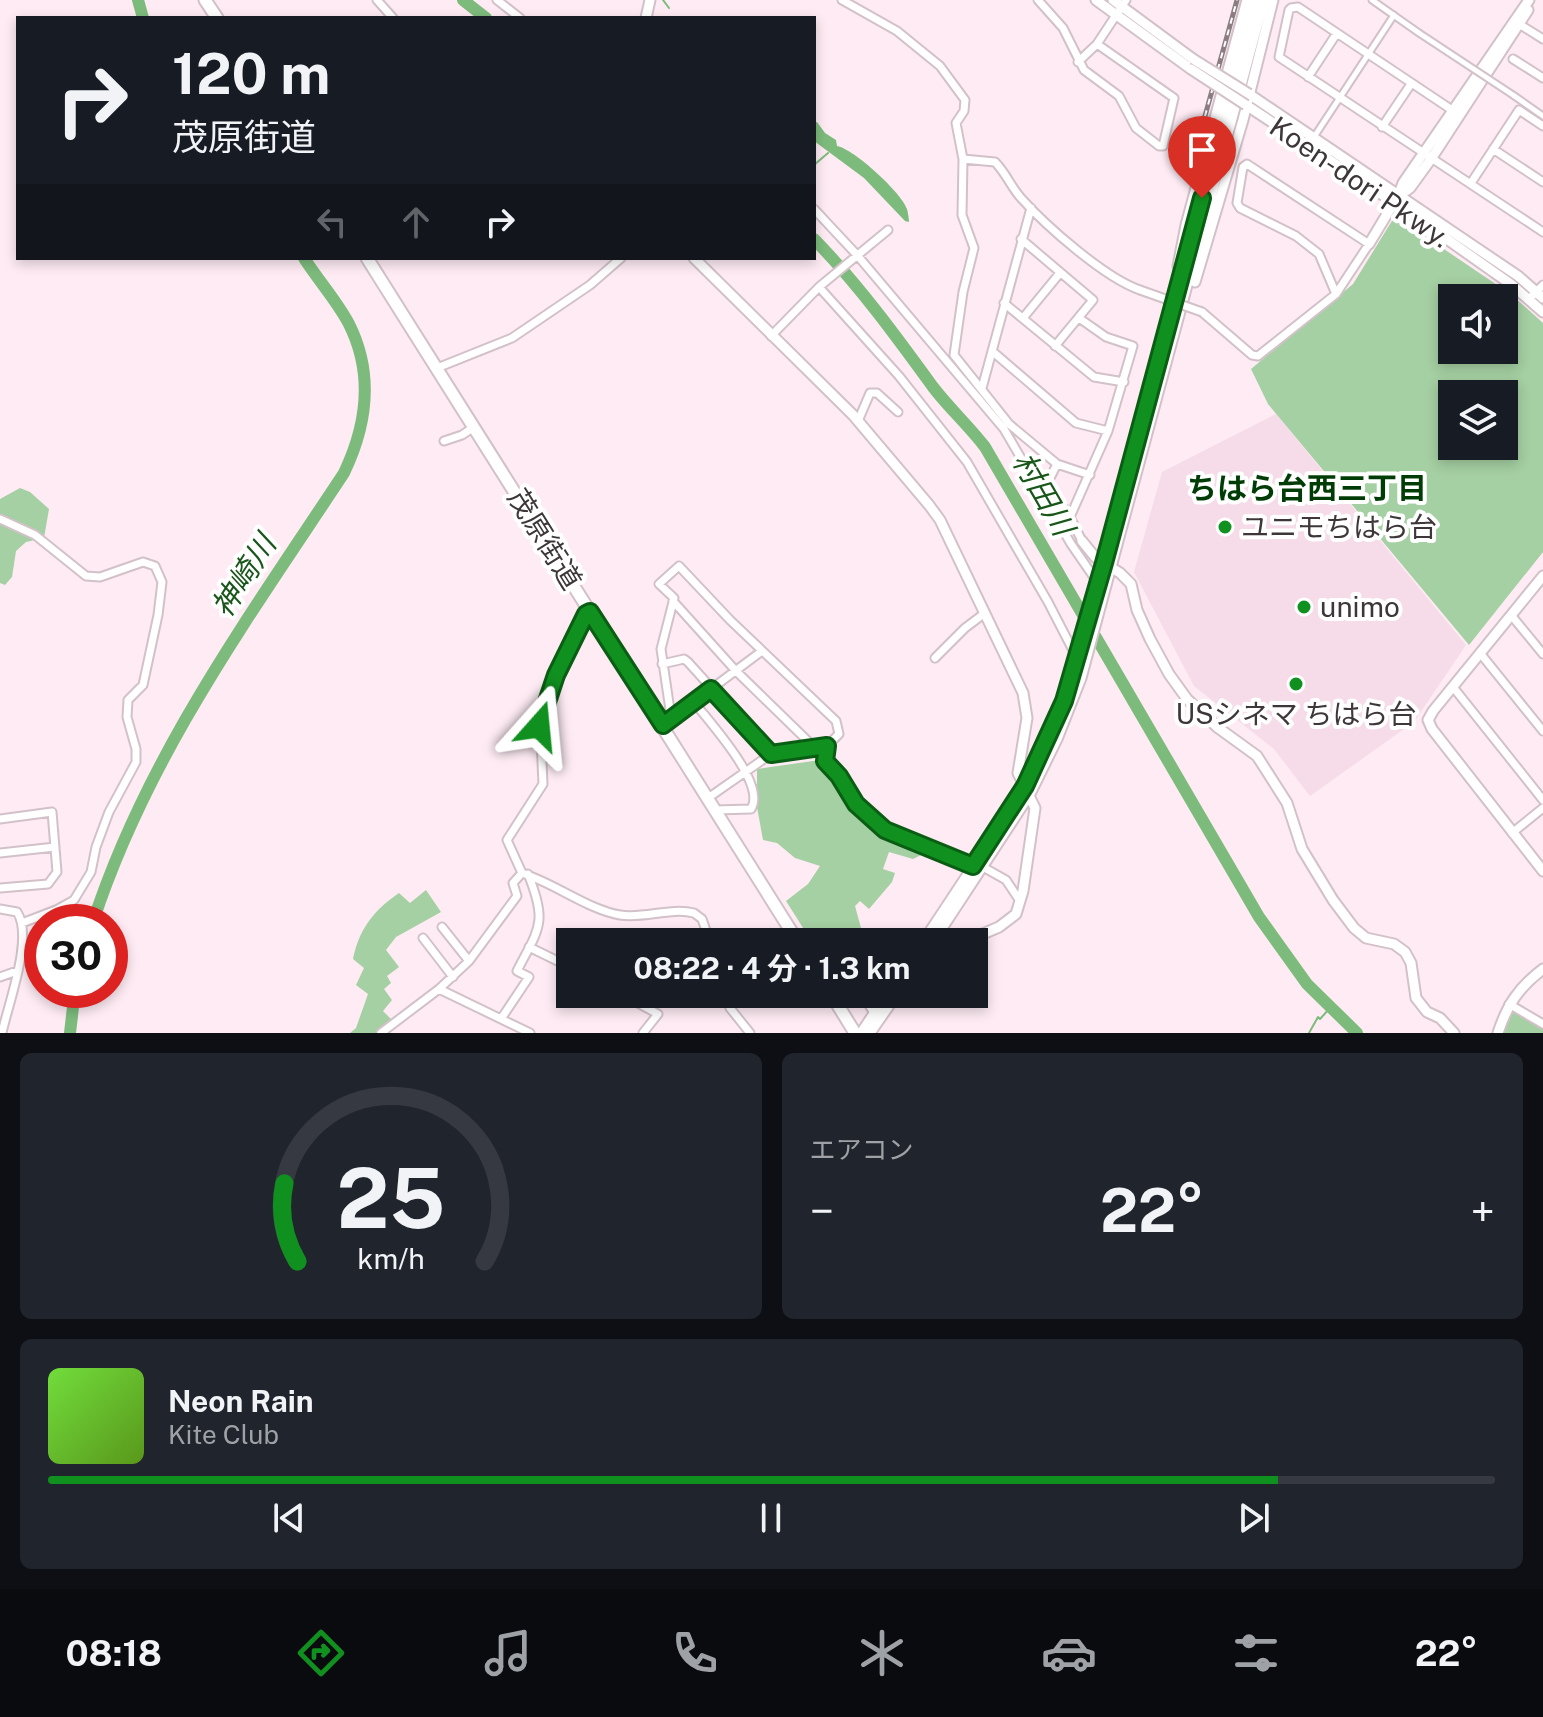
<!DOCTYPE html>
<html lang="ja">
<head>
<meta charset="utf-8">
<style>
  body { margin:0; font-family:"Public Sans","Noto Sans JP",sans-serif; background:#20242c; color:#f1f3f6; height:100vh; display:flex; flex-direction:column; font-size:30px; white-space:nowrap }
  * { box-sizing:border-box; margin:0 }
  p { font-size:26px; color:#9ea1a6 }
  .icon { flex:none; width:44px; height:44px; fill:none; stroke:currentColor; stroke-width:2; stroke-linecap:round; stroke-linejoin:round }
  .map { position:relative; height:1033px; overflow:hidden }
  .sheet { display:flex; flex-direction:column; gap:20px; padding:20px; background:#0d0f14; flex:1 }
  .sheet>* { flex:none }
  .top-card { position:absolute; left:16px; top:16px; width:800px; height:244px; border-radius:0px; box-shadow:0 4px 12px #0003; background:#171b24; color:#f1f3f6; overflow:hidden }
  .controls { position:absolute; left:1438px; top:284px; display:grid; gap:16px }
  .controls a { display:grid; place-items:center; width:80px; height:80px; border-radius:0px; background:#171b24; box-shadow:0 4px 12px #0003; font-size:40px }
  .speed { position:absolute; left:24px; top:904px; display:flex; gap:16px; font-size:40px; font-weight:700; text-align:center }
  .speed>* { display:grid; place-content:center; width:104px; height:104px; border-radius:50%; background:#171b24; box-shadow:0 4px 12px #0003; line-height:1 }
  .speed .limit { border:12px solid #d22; background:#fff; color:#111 }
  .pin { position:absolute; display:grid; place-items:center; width:68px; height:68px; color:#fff; margin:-82px -34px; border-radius:50% 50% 50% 0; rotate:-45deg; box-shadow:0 0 8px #0007 }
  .pin .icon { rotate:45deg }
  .me { position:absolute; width:88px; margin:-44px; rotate:18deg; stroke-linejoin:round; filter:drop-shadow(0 0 6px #0008) }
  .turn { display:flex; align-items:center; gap:28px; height:168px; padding:0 24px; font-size:36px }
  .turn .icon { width:104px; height:104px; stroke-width:2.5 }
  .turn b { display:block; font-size:56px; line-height:68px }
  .lanes { display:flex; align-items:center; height:76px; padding:0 24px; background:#0003; justify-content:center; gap:40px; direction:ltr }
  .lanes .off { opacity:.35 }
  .big { font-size:60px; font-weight:700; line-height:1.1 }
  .sheet .widget { flex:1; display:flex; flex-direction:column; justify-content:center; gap:12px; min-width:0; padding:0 28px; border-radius:12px; background:#20242c }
  .sheet .dial { align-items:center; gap:0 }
  .dial svg { height:208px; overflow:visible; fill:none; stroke:#363941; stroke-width:7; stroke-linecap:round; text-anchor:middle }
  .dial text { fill:#f1f3f6; stroke:none }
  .song { display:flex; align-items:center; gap:24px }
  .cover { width:96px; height:96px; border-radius:12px; background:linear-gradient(135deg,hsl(100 70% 55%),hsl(90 70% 35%)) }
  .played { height:8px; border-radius:4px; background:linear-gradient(90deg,#10901f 85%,#363941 85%) }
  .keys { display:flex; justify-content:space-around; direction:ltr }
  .heat { display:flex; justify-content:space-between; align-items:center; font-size:44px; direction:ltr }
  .sheet .tiles { flex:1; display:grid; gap:20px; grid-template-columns:1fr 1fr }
  .widget:last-child { grid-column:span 2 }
  .trip { position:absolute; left:556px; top:928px; width:432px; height:80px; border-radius:0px; background:#171b24; box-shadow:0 4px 12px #0003; font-weight:700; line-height:80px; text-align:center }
  .dock { display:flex; height:128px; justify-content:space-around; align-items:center; background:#090b0e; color:#9ea1a6 }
  .dock .icon { width:56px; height:56px }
  .dock .selected { color:#10901f }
  .dock b { font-size:36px; color:#f1f3f6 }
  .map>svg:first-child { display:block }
  .built { fill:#f6dce8 }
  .green { fill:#a5d0a3; fill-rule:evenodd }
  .water { fill:#7dbb7c }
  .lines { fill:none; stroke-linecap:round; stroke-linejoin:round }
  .stream { stroke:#7dbb7c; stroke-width:2 }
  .river { stroke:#7dbb7c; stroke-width:12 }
  .pedestrian-casing { stroke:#d3c1c9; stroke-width:9 }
  .minor-casing { stroke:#d3c1c9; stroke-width:11 }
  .tertiary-casing { stroke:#d3c1c9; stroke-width:13 }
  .primary-casing { stroke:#d3c1c9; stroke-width:15 }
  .pedestrian { stroke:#fff; stroke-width:5 }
  .minor { stroke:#fff; stroke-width:7 }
  .tertiary { stroke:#fff; stroke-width:9 }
  .primary { stroke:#fff; stroke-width:11 }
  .rail-casing { stroke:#8a7e83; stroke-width:5 }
  .rail { stroke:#fff; stroke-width:2; stroke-dasharray:6; stroke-linecap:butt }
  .pedestrian-bridge-casing { stroke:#d3c1c9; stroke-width:9; stroke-linecap:butt }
  .minor-bridge-casing { stroke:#d3c1c9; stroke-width:11; stroke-linecap:butt }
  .tertiary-bridge-casing { stroke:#d3c1c9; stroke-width:13; stroke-linecap:butt }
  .pedestrian-bridge { stroke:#fff; stroke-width:5 }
  .minor-bridge { stroke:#fff; stroke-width:7 }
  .tertiary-bridge { stroke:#fff; stroke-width:9 }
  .route-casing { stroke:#0a5e14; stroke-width:20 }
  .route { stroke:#10901f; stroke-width:14 }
  .poi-dot { fill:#10901f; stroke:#fff; stroke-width:3 }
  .labels { text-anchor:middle; stroke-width:8; stroke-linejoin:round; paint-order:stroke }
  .street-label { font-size:28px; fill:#3e373a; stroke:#fff }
  .poi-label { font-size:28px; fill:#3e373a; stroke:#fff; text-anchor:start }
  .neighbourhood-label { font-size:30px; font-weight:bold; fill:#003c05; stroke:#fff }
  .water-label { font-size:30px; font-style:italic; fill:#18561a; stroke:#fff }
</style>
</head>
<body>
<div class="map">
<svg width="1543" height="1033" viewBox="0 0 1543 1033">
  <rect width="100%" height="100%" fill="#feebf3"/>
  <path class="built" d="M1276,414L1466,645L1414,722L1310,796L1274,749L1194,686L1134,572L1162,472Z"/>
  <path class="green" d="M1395,216L1512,295L1543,323V552L1469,645L1268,404L1251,369L1353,284ZM1452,298H1504V350H1452ZM1452,394H1504V446H1452Z
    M20,488L30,492L49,509L44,538L26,542L16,551L12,577L5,585L0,583V499Z
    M827,759C842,770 846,786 857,800C878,829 903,829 932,844L927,852L913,859L889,852L883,869L895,873L892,882L869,909L860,901L855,906L861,928L858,942H812L786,901L808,884L820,866L795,858L777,843L763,840L753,785L757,784V769Z
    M426,890L441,912L396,937L386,950L399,967L387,976L391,983L384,989L392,1000L383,1011L391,1019L378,1033H350L356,1028L368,994L356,985L364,968L353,959C359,929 374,910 399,893L410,903Z
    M1509,1004L1543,1024V1033H1498Z"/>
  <path class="water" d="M817,122L825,133L836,140L837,146C854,149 902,193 907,209C908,213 909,219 909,222L905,221L864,178L814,141V123Z"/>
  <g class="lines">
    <path class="stream" d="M663,0L669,8
      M814,165L828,153
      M1309,1033L1318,1017L1320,1019L1330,1008"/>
    <path class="river" d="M138,0L143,18
      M463,0L486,18
      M814,239C858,284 896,336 933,387C949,408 969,426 985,447L1259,917L1307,984L1357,1033
      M93,922C147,756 249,617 344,473C367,425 374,374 349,324C337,301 318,280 304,258
      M70,1033L75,990"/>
    <g class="pedestrian-casing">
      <path id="pedestrian" d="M1372,0L1419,33
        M1513,95L1543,116
        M1314,137L1394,15"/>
    </g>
    <g class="minor-casing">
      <path id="minor" d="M377,0L393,18
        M497,0L520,18
        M842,0L897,31L940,66L965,100L964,111L956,123L963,159L962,215L974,248L963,292L954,355L1009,424L1057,464L1090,475
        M1038,0L1063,28L1084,70L1119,96L1136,128L1159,146H1163L1174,98L1097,44
        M1519,24L1543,39
        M1513,59L1543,78
        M1078,62L1097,44L1126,0
        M1308,77L1337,33
        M1452,110L1298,7L1291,8L1289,10L1279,57L1543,232
        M1382,127L1411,84
        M1493,149L1543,182
        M963,159L995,162C1006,173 1011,187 1021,198C1046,226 1105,278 1140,290
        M1471,183L1519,110L1543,126
        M814,209L857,255L1004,429L1071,544L1098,583
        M1021,239L1093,300L1055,346
        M819,287L899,376L967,462L1048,602L1078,660
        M1529,299L1543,285
        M1004,303L1094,377L1124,382
        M1202,312L1252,355L1258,356L1336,294L1369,244L1247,164L1243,167L1237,203L1240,208L1296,236L1319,254L1336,294
        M1023,318L1060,273
        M1079,318L1106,337L1133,346L1108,431L1070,517L1082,541
        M771,336L819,287L888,230
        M992,351L1076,423L1108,431
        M437,368L512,338L590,285L621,258
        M982,388L1031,208
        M858,421L870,393H877L898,412
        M444,441L462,435L474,427
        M1057,464L1047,484L1070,517
        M0,519L35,535L86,576L100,577L143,562L155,566L162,582L158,615L143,685L128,700L127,717L136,749V762L109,812L96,847L91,872L74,900L56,910L22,923
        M673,601L736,671L815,748
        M590,612L586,614L556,675L540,717L543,784L507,840L522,873C554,883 589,910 620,915C644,919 671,907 694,913L702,919L710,942
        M1511,615L1543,654
        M1480,653L1543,731
        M935,658L965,628L985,613
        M662,664L684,659L688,662L771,754
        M1453,687L1543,800
        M694,702C710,723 767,784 751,809L715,810
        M673,717L670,710L661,649L674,598L659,584L679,566L730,620L836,721L839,734L827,746L771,754L708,798
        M663,725L762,651
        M827,746L825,761L839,776L856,804L885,830L973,866
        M0,819L52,812L57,872L48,884L0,888
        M1512,833L1543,808
        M0,853L55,847
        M983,867L1006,880L1020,901
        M0,909L17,912C34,937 8,1004 2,1033
        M442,927L469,961
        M423,938L453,977
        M529,947L570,967
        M0,977L17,971
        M439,989L530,1033
        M621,994L658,1014L643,1033
        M726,994L730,1008L750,1033
        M872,994L869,1005L874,1013
        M1509,1004L1543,1024
        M501,1019L529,977L517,971C539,928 548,923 528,874
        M381,1033L439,989L469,961L517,896L513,883L522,873"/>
    </g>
    <g class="tertiary-casing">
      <path id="tertiary" d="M1096,0L1191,69
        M1113,0L1193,59
        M646,18L650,0
        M1249,94L1518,276L1543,298
        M1246,105L1410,213L1512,285L1543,312
        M1400,195L1410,188L1431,159L1528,10
        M1369,244L1398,196L1403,183L1529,0
        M694,258L853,415L929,505L940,520L1023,693L1027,718L1018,773L1035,808L1023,891L1016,914L999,927L964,942
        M1178,266L1186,225L1247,0
        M1195,282L1243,120L1273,0
        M1082,541L1095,557L1120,573L1131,584L1137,610L1150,639L1169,674L1187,699L1217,727L1257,756L1287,803L1302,849L1333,900L1354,928L1366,938L1394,944L1405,952L1411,963L1416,998L1427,1012L1440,1018L1454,1033
        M1543,576L1433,711L1428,720L1432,729L1543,871
        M923,942L1015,803L1040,757L1064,701L1104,563L1255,0
        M933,942L1030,794L1057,739L1081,678L1264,0
        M861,1033L887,994
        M870,1033L897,994
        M1498,1033C1507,1005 1519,987 1543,969"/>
    </g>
    <g class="primary-casing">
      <path id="primary" d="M205,0L217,18
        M367,258L798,942
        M831,994L855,1033"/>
    </g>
    <use href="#pedestrian" class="pedestrian"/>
    <use href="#minor" class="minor"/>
    <use href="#tertiary" class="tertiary"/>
    <use href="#primary" class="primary"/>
    <g class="rail-casing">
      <path id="rail" d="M1189,174L1237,0"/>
    </g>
    <use href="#rail" class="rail"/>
    <g class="pedestrian-bridge-casing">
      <path id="pedestrian-bridge" d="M1419,33L1513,95"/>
    </g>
    <g class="minor-bridge-casing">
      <path id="minor-bridge" d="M1140,290L1202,312"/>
    </g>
    <g class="tertiary-bridge-casing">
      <path id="tertiary-bridge" d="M1193,59L1249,94
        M1191,69L1246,105"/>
    </g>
    <use href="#pedestrian-bridge" class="pedestrian-bridge"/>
    <use href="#minor-bridge" class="minor-bridge"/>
    <use href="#tertiary-bridge" class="tertiary-bridge"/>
  </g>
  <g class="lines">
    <g class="route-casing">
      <path id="route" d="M539,726L556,675L586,614L590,612L663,725L711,689L771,754L827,746L825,761L839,776L856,804L885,830L973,866L1025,786L1064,701L1104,563L1202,198"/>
    </g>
    <use href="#route" class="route"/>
  </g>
  <g class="poi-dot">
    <circle cx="1225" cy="527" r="8"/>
    <circle cx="1304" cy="607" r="8"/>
    <circle cx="1296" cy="684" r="8"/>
  </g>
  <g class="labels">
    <g class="street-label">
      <text transform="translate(1360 182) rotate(34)" y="10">Koen-dori Pkwy.</text>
      <text transform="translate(545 539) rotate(58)" y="10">茂原街道</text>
    </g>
    <g class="poi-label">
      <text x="1241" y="537">ユニモちはら台</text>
      <text x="1320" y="617">unimo</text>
      <text x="1296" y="724" text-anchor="middle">USシネマ ちはら台</text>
    </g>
    <g class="neighbourhood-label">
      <text x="1307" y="499">ちはら台西三丁目</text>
    </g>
    <g class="water-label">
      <text transform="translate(1043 494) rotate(60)" y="10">村田川</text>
      <text transform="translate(244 576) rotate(-57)" y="10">神崎川</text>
    </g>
  </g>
</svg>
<div class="controls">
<a><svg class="icon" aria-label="sound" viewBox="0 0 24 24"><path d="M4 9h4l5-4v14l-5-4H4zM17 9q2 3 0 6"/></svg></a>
<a><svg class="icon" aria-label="layers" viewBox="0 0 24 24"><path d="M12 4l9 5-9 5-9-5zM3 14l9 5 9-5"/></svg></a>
</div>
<div class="speed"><div class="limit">30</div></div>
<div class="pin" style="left:1202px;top:198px;background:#d93025"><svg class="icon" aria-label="arrive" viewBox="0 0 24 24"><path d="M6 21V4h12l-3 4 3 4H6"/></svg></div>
<svg class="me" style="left:539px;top:726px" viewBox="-20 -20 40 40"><path d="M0-17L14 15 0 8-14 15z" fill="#10901f" stroke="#fff" stroke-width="4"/></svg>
<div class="trip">08:22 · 4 分 · 1.3 km</div>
<div class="top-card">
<div class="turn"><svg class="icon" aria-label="right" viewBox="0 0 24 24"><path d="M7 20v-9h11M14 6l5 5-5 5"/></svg><div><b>120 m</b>茂原街道</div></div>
<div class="lanes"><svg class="icon off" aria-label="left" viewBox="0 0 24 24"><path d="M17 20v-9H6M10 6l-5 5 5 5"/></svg><svg class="icon off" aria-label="ahead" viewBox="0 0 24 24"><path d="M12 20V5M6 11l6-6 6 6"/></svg><svg class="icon" aria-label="right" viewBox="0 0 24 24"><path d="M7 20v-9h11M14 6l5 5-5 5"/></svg></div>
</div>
</div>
<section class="sheet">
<div class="tiles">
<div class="widget dial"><svg viewBox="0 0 100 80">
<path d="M14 69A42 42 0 1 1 86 69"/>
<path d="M14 69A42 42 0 0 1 9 39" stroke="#10901f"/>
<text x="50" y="56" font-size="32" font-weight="700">25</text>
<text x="50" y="72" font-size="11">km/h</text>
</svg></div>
<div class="widget"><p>エアコン</p>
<div class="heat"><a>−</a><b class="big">22°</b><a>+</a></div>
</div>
<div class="widget">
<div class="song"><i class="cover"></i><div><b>Neon Rain</b><p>Kite Club</p></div></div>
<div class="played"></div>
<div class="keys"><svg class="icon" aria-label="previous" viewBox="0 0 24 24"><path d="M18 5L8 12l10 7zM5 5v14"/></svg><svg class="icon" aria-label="pause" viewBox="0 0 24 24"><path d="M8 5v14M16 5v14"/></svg><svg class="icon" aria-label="next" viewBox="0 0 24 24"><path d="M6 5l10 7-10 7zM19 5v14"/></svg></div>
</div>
</div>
</section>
<nav class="dock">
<b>08:18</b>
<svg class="icon selected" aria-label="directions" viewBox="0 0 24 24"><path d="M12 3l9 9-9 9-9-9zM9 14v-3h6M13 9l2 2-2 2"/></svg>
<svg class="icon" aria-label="music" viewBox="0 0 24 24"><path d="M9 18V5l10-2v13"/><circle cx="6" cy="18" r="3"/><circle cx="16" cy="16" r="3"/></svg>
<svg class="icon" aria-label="phone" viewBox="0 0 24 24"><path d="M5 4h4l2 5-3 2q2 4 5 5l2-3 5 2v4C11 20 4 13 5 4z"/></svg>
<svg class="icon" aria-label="climate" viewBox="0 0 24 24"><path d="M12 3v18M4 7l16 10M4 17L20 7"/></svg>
<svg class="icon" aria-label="car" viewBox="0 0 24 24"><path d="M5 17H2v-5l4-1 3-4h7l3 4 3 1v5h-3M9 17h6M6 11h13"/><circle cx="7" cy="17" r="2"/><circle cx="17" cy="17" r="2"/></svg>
<svg class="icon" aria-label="filters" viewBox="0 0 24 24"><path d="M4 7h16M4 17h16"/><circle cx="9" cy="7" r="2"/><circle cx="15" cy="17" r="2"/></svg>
<b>22°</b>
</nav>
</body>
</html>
